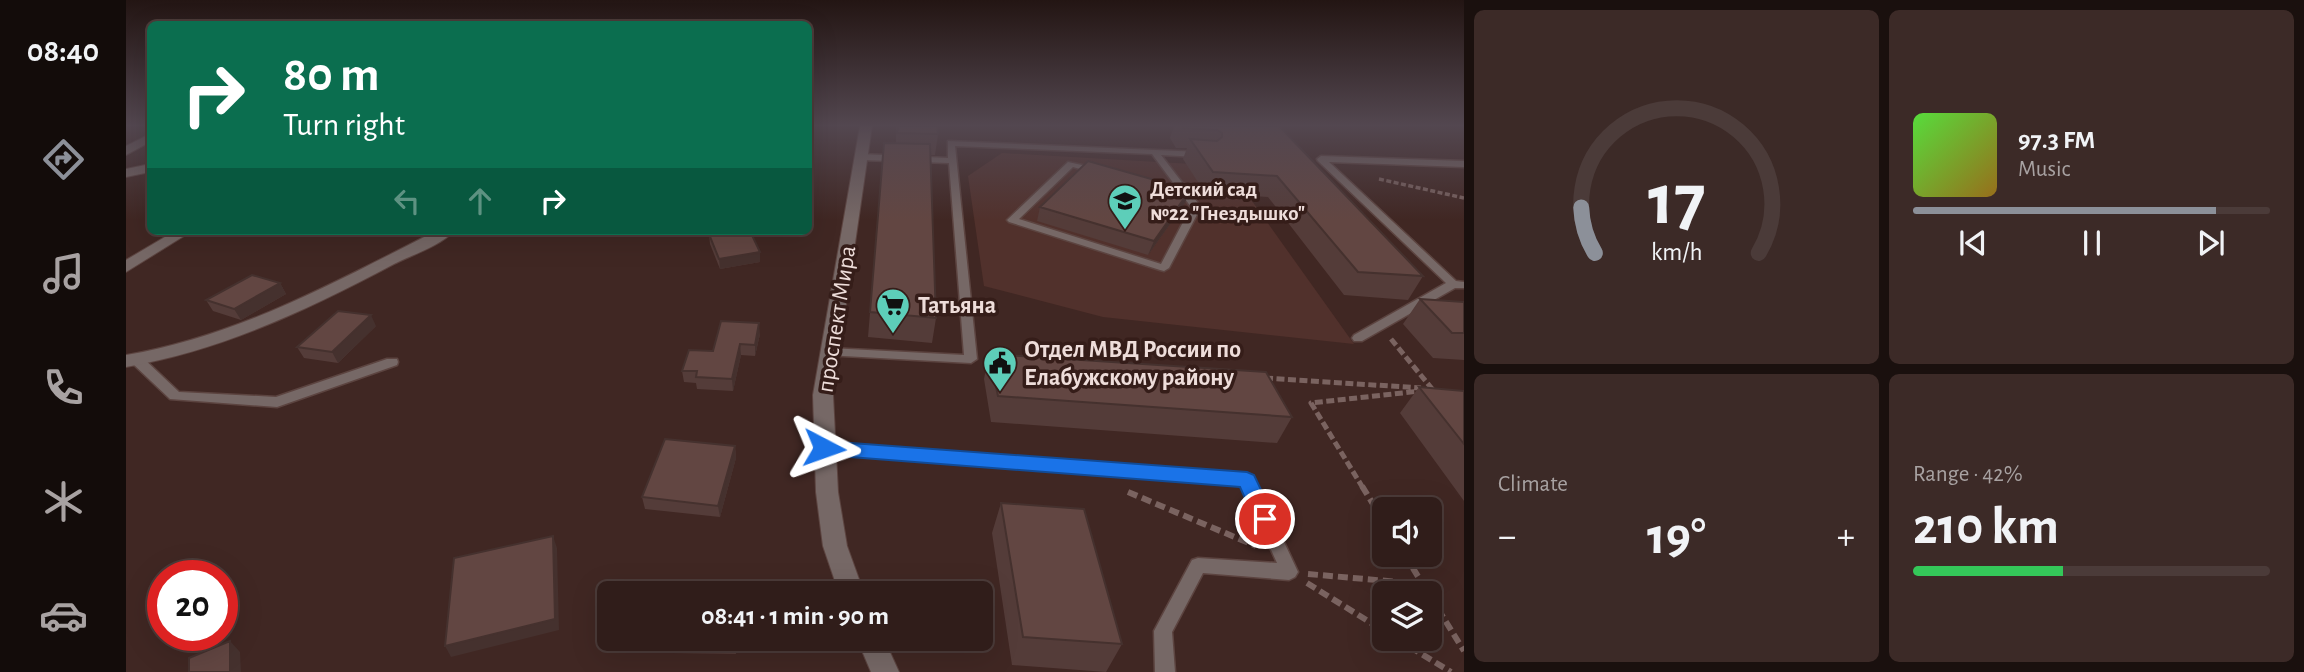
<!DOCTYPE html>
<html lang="en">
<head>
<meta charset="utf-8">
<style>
  body { margin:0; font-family:"Alegreya Sans",sans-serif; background:#3c2a27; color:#f1f3f6; height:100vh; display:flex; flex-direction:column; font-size:26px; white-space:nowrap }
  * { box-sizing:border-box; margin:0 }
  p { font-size:23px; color:#a8a2a2 }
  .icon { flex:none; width:38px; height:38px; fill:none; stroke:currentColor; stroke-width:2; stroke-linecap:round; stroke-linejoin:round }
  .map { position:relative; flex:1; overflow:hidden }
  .side { display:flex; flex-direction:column; gap:10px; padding:10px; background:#1a100e; width:840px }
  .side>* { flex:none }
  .guide { position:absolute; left:21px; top:21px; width:665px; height:214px; border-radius:10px; box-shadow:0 7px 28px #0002,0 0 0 2px #4b3b39; background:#0b6e4f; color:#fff; overflow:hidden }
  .buttons { position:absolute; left:1246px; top:497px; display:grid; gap:14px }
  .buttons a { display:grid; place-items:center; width:70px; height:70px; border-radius:10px; background:#301d1a; box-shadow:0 7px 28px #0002,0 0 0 2px #4b3b39; font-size:35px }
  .speed { position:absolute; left:21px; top:560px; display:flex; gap:14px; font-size:35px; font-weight:700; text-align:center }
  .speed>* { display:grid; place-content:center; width:91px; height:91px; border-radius:50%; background:#301d1a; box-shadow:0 7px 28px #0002,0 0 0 2px #4b3b39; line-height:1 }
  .speed .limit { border:10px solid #d22; background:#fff; color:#111 }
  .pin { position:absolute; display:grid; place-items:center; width:60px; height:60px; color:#fff; margin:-30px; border:4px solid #fff; border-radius:50%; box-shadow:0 2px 7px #0007 }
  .me { position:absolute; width:77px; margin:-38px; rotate:94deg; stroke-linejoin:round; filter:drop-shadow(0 0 5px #0008) }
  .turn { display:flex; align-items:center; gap:24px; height:147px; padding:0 21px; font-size:32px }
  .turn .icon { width:91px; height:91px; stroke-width:2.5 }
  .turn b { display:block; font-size:49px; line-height:60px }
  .lanes { display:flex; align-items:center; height:66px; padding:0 21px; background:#0003; justify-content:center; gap:35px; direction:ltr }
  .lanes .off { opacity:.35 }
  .big { font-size:52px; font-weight:600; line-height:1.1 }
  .side .card { flex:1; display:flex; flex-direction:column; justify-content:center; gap:10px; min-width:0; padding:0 24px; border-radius:10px; background:#3c2a27 }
  .side .dial { align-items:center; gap:0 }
  .dial svg { height:182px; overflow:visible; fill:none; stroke:#4b3b39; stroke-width:7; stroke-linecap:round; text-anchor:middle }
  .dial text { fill:#f1f3f6; stroke:none }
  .song { display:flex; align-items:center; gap:21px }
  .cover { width:84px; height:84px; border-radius:10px; background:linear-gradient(135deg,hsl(110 70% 55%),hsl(40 70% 35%)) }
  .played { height:7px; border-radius:4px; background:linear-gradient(90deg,#8c9099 85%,#4b3b39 85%) }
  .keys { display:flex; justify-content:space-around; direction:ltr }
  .heat { display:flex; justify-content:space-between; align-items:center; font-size:38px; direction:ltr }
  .charge { height:10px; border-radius:5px; background:linear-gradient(90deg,#34c759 42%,#4b3b39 0) }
  .side .tiles { flex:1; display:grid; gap:10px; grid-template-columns:repeat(2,1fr) }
  .trip { position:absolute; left:471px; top:581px; width:396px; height:70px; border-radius:10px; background:#301d1a; box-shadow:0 7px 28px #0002,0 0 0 2px #4b3b39; font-weight:600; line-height:70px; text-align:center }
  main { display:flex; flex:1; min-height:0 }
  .dock { display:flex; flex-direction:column; width:126px; justify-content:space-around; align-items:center; background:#130c0a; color:#a8a2a2 }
  .dock .icon { width:49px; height:49px }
  .dock .selected { color:#8c9099 }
  .dock b { font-size:32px; color:#f1f3f6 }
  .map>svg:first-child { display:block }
  .built { fill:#51312c }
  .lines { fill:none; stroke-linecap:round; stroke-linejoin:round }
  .service-casing { stroke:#5c4440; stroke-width:3 }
  .minor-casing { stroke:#5c4440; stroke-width:2 }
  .tertiary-casing { stroke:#5c4440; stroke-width:2 }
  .path-far2 { stroke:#7a6360; stroke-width:3.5; stroke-dasharray:5 2.5; stroke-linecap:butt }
  .path-far1 { stroke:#7a6360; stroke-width:5; stroke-dasharray:8 3.5; stroke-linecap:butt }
  .path { stroke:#7a6360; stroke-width:6; stroke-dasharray:10 5; stroke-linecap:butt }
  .service { fill:#766866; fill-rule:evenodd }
  .minor { fill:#766866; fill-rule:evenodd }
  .tertiary { fill:#766866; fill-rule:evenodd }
  .wall { fill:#543c39 }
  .shaded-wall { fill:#45312e }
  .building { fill:#624642; stroke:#45312e; stroke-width:2 }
  .route { fill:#1a73e8; stroke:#114b97; stroke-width:2 }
  .labels { text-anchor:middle; stroke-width:7; stroke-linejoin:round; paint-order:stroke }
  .far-poi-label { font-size:21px; font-weight:bold; fill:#eeddda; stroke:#351d19; text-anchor:start }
  .poi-label { font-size:24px; font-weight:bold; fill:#eeddda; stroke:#351d19; text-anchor:start }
  .street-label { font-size:24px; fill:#eeddda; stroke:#351d19 }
</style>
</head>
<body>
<main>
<nav class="dock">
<b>08:40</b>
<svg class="icon selected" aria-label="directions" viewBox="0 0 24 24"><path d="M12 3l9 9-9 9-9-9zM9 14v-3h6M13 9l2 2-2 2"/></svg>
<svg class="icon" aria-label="music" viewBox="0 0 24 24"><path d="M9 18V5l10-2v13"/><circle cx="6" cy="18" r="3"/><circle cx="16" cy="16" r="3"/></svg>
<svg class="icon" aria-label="phone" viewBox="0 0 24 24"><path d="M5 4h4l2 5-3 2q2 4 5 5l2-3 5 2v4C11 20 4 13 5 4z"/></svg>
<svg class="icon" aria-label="climate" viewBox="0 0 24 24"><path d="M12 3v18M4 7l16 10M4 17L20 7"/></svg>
<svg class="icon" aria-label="car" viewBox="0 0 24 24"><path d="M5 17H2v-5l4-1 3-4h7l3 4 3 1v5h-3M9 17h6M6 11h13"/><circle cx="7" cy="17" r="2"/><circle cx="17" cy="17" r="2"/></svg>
</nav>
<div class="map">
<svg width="1338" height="672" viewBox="0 0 1338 672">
  <rect width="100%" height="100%" fill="#402723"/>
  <path class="built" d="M876,153L1101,166L1228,344L977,317L858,286L842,176Z"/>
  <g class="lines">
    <g class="service-casing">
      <path id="service" d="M822,141L1076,152L1077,154L1073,157L1035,155L1075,207L1043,268L1038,271L1034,270L883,222L881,220L942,162L974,169V173L971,174L947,167L893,219L1035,264L1065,207L1026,154L829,146L851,359L845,363L699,355L697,352L699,349L703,348L838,355L823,163L735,160L731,157L735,154L822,158Z
        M1195,156L1338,161V167L1203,162L1330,281L1338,282V288H1329L1236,341H1228L1226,338L1228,335L1320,283L1192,161L1191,159Z
        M11,356L16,357L53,392L150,397L261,359H271L272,362L271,365L151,407L44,399L6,363L5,360L6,357Z
        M698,443L1121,474L1126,476L1129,480L1172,572L1169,577L1163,580L1077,573L1046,632L1049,672H1029L1028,631L1066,560L1072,558L1151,563L1116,486L698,453L693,452L691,448L693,444Z"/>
    </g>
    <g class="minor-casing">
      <path id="minor" d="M24,134V142L0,155V146Z
        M49,231H66L0,272V260Z
        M310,231H328C314,246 286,255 268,264C181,310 97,350 0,367V355C112,336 209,282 310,231Z"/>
    </g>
    <g class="tertiary-casing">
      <path id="tertiary" d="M734,126H746L707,395L712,492L721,546L738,593H713L697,546L690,492L687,395Z
        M24,164V172L0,177V169Z
        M731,639H758L773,672H745Z"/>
    </g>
    <path class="path-far2" d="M1253,179L1338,198"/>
    <path class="path-far1" d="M1265,339L1307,390
      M1139,378L1295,388
      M1237,488L1185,403L1294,391"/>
    <path class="path" d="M1236,486L1258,522
      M1002,492L1130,546
      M1279,555L1302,593
      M1182,574L1296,584
      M1181,583L1258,631
      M1304,596L1338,651
      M1271,639L1325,672"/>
    <use href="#service" class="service"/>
    <use href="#minor" class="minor"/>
    <use href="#tertiary" class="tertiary"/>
  </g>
  <path class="wall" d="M770,126H811L812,134L809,155H804L810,318L806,343L742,337L758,143H770Z
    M1048,126H1153L1297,276L1282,300L1218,295L1142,197L1079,193L1057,159L1061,148H1050L1044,138Z
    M1059,203L1022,255L911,221L914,207Z
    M583,234L634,262L594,269L584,244Z
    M154,283L160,294L115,320L87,311L80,300Z
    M1294,299L1338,302V360L1307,358L1277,324Z
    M250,326L212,363L178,358L171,347Z
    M634,334L629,356L615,355L607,391L571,389L570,383L558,382L556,371L587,351Z
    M863,354L1166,417L1151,443L865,422L858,379Z
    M1293,387L1338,391V501L1274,413Z
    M609,446L610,458L594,517L519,509L516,497Z
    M875,503L996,644L980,672L886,665L866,533Z
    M612,639L610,654L546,653L544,642Z"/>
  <path class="shaded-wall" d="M1064,190L1059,203L1022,255L1028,241Z
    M634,252V262L594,269L593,259Z
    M154,283L160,294L115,320L108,309Z
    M245,315L250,326L212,363L206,352Z
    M633,323L634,334L629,356V345Z
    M614,344L615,355L607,391L606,379Z
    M609,446L610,458L594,517L592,506Z
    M427,536L431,548L433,630L325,657L319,646Z
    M610,639H612L610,654L609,642Z
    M104,641L114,652L115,672H104Z"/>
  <path class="building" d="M772,126H811L812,134L771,133Z
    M1056,126H1153L1297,276L1232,272L1151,176L1087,172L1064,139L1091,141L1096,137V133L1091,130L1057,128Z
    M758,143L804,144L810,318L744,312Z
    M962,161L1064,190L1028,241L914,207Z
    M603,231H624L634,252L593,259L583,234Z
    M126,275L154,283L108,309L80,300Z
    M1294,299L1338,302V333H1326Z
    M212,311L245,315L206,352L171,347Z
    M595,321L633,323L629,345L614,344L606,379L570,377L571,371H556L563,350L587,351Z
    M863,354L1140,372L1166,417L872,396Z
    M1293,387L1338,391V444Z
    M539,439L609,446L592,506L516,497Z
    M875,503L958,509L996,644L897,637Z
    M427,536L429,619L319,646L328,558Z
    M553,584L614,586V593H551Z
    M544,639H610L609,642H544Z
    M104,641V672H63V658Z"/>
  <linearGradient id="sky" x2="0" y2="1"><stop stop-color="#231513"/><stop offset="0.57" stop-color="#534750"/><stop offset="1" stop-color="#534750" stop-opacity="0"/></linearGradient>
  <rect width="1338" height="220" fill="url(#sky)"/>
  <path class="route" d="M698,441L1121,472L1128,475L1149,519L1146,525L1139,527L1131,525L1114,487L698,455L691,453L689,448L691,443Z"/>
  <defs>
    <g id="school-pin" transform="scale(1.75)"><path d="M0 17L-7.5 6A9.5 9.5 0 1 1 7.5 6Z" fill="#5dceb9" stroke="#351d19"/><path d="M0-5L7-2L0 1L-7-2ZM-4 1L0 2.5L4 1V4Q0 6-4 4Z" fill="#111"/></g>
    <g id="supermarket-pin" transform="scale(1.75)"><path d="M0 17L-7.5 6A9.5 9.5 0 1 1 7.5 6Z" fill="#5dceb9" stroke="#351d19"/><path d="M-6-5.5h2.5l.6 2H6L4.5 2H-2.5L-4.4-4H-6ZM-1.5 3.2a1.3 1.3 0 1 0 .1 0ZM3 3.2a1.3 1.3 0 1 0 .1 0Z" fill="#111"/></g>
    <g id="civic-pin" transform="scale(1.75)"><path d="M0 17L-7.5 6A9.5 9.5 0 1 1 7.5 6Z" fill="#5dceb9" stroke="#351d19"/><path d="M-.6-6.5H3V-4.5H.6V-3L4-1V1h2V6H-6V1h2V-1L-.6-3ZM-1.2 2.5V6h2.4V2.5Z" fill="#111"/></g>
  </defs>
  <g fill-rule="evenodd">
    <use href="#school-pin" x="999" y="201"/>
    <use href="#supermarket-pin" x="767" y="305"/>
    <use href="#civic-pin" x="874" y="363"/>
  </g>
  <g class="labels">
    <g class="far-poi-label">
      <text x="1024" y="196">Детский сад<tspan x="1024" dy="24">№22 "Гнездышко"</tspan></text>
    </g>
    <g class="poi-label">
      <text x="792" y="313">Татьяна</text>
      <text x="898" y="357">Отдел МВД России по<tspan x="898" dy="28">Елабужскому району</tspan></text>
    </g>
    <g class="street-label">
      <text transform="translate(710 319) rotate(-81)" y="8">проспект Мира</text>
    </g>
  </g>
</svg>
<div class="buttons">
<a><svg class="icon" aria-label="sound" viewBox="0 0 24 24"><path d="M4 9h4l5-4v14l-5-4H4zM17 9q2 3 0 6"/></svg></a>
<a><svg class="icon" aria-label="layers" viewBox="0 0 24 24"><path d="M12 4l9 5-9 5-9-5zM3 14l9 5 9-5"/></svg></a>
</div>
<div class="speed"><div class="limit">20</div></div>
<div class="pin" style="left:1139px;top:519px;background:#d93025"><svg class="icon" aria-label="arrive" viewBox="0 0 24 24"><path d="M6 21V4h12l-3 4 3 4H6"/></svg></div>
<svg class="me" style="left:698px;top:448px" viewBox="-20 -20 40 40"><path d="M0-17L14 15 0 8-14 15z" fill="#1a73e8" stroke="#fff" stroke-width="4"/></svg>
<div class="trip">08:41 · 1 min · 90 m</div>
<div class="guide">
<div class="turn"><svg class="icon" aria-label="right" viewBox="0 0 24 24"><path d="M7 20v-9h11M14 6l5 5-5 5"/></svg><div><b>80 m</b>Turn right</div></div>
<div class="lanes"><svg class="icon off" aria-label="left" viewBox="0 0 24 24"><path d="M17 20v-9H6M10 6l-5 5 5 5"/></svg><svg class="icon off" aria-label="ahead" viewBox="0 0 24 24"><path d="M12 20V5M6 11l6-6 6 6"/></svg><svg class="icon" aria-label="right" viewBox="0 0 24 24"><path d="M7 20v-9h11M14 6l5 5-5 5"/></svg></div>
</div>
</div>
<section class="side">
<div class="tiles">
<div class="card dial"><svg viewBox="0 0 100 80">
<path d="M14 69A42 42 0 1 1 86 69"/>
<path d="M14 69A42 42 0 0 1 8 49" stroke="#8c9099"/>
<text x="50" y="56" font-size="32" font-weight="700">17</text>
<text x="50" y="72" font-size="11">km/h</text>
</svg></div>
<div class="card">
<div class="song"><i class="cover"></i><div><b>97.3 FM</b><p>Music</p></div></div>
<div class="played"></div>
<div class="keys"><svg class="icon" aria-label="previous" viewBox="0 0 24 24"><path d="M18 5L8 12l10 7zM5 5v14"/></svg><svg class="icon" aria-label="pause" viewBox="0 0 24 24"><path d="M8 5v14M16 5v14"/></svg><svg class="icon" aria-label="next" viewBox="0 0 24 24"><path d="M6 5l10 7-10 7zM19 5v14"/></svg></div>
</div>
<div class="card"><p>Climate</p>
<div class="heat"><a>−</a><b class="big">19°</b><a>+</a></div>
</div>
<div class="card"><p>Range · 42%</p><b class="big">210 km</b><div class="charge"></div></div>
</div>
</section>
</main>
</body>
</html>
